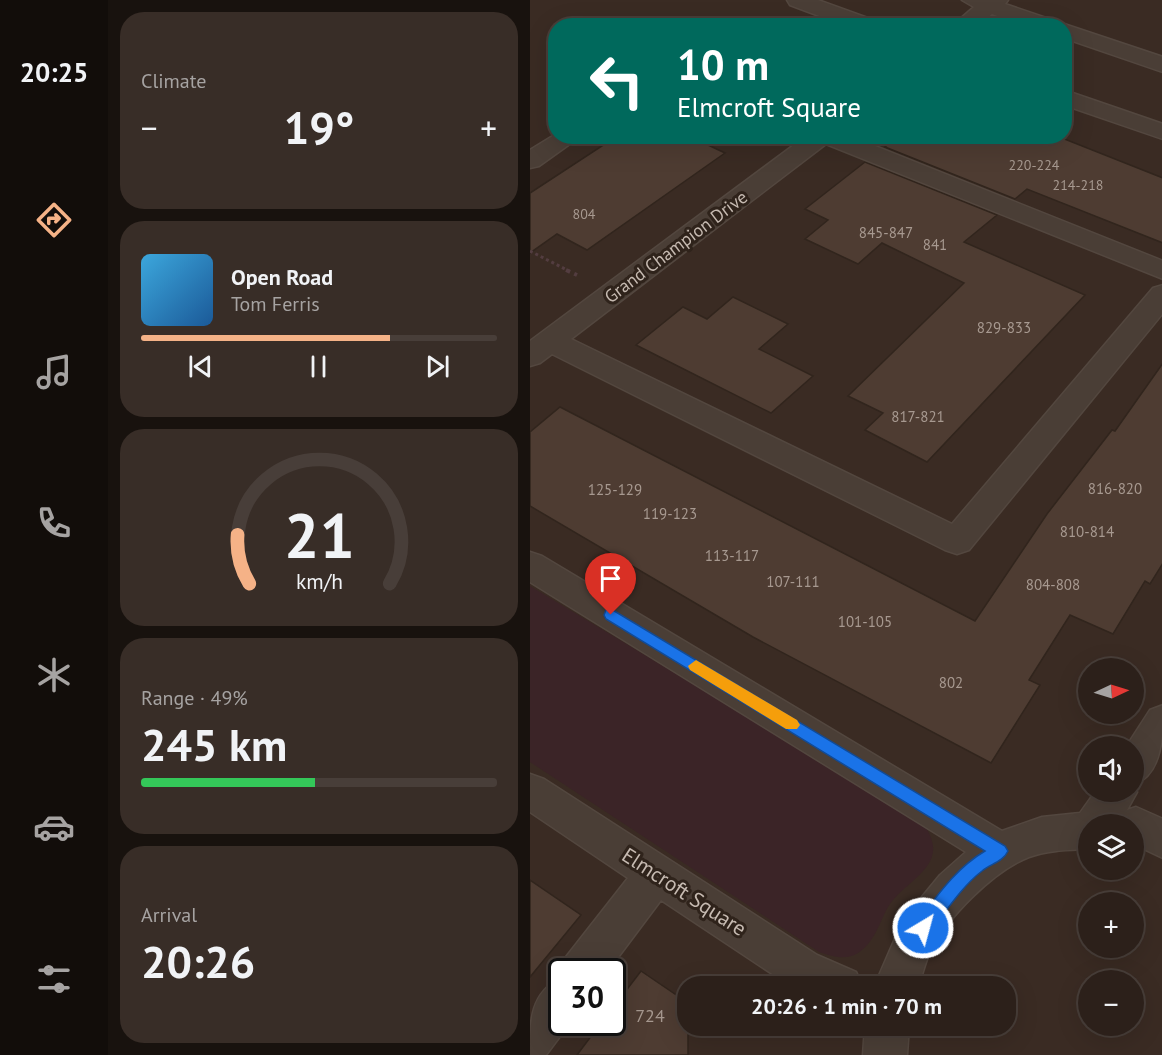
<!DOCTYPE html>
<html lang="en">
<head>
<meta charset="utf-8">
<style>
  body { margin:0; font-family:"PT Sans",sans-serif; background:#382d27; color:#f1f3f6; height:100vh; display:flex; flex-direction:column; font-size:22px; white-space:nowrap }
  * { box-sizing:border-box; margin:0 }
  p { font-size:20px; color:#a6a3a2 }
  .icon { flex:none; width:33px; height:33px; fill:none; stroke:currentColor; stroke-width:2; stroke-linecap:round; stroke-linejoin:round }
  .map { position:relative; flex:1; overflow:hidden }
  .side { display:flex; flex-direction:column; gap:12px; padding:12px; background:#18120e; width:422px }
  .side>* { flex:none }
  .hud { position:absolute; left:18px; top:18px; width:524px; height:126px; border-radius:24px; box-shadow:0 6px 24px #0002,0 0 0 2px #483e39; background:#00695c; color:#fff; overflow:hidden }
  .needle { width:39px; rotate:86deg }
  .fabs { position:absolute; left:548px; top:658px; display:grid; gap:12px }
  .fabs a { display:grid; place-items:center; width:66px; height:66px; border-radius:50%; background:#2c201a; box-shadow:0 6px 24px #0002,0 0 0 2px #483e39; font-size:30px }
  .speed { position:absolute; left:18px; top:958px; display:flex; gap:12px; font-size:30px; font-weight:700; text-align:center }
  .speed>* { display:grid; place-content:center; width:78px; height:78px; border-radius:50%; background:#2c201a; box-shadow:0 6px 24px #0002,0 0 0 2px #483e39; line-height:1 }
  .speed .limit { border:3px solid #111; border-radius:9px; background:#fff; color:#111 }
  .pin { position:absolute; display:grid; place-items:center; width:51px; height:51px; color:#fff; margin:-62px -26px; border-radius:50% 50% 50% 0; rotate:-45deg; box-shadow:0 0 6px #0007 }
  .pin .icon { rotate:45deg }
  .me { position:absolute; width:66px; margin:-33px; rotate:37deg; stroke-linejoin:round; filter:drop-shadow(0 0 4px #0008) }
  .turn { display:flex; align-items:center; gap:21px; height:126px; padding:0 30px; font-size:27px }
  .turn .icon { width:78px; height:78px; stroke-width:2.5 }
  .turn b { display:block; font-size:42px; line-height:51px }
  .big { font-size:45px; font-weight:700; line-height:1.1 }
  .side .tile { flex:1; display:flex; flex-direction:column; justify-content:center; gap:9px; min-width:0; padding:0 21px; border-radius:24px; background:#382d27 }
  .side .dial { align-items:center; gap:0 }
  .dial svg { height:156px; overflow:visible; fill:none; stroke:#483e39; stroke-width:7; stroke-linecap:round; text-anchor:middle }
  .dial text { fill:#f1f3f6; stroke:none }
  .song { display:flex; align-items:center; gap:18px }
  .cover { width:72px; height:72px; border-radius:9px; background:linear-gradient(135deg,hsl(200 70% 55%),hsl(210 70% 35%)) }
  .played { height:6px; border-radius:3px; background:linear-gradient(90deg,#f5b287 70%,#483e39 70%) }
  .keys { display:flex; justify-content:space-around; direction:ltr }
  .heat { display:flex; justify-content:space-between; align-items:center; font-size:33px; direction:ltr }
  .charge { height:9px; border-radius:4px; background:linear-gradient(90deg,#34c759 49%,#483e39 0) }
  .trip { position:absolute; left:147px; top:976px; width:339px; height:60px; border-radius:24px; background:#2c201a; box-shadow:0 6px 24px #0002,0 0 0 2px #483e39; font-weight:700; line-height:60px; text-align:center }
  main { display:flex; flex:1; min-height:0 }
  .tabs { display:flex; flex-direction:column; width:108px; justify-content:space-around; align-items:center; background:#120d0a; color:#a6a3a2 }
  .tabs .icon { width:42px; height:42px }
  .tabs .active { color:#f5b287 }
  .tabs b { font-size:27px; color:#f1f3f6 }
  .map>svg:first-child { display:block }
  .green { fill:#3b2427 }
  .building { fill:#4e3c32; stroke:#31251d; stroke-width:1.5 }
  .lines { fill:none; stroke-linecap:round; stroke-linejoin:round }
  .minor-casing { stroke:#53473f; stroke-width:3 }
  .path-far1 { stroke:#533d40; stroke-width:3; stroke-dasharray:3 3; stroke-linecap:butt }
  .path { stroke:#533d40; stroke-width:4; stroke-dasharray:4.5 4.5; stroke-linecap:butt }
  .minor { fill:#4a3e36; fill-rule:evenodd }
  .route { fill:#1a73e8; stroke:#114b97; stroke-width:1.5 }
  .slow { fill:#f59e0b }
  .labels { text-anchor:middle; stroke-width:6; stroke-linejoin:round; paint-order:stroke }
  .far-number-label { font-size:14px; fill:#a79990 }
  .number-label { font-size:15px; fill:#a79990 }
  .street-label { font-size:18px; fill:#c6bab1; stroke:#2f231b }
  .near-number-label { font-size:18px; fill:#a79990 }
  .near-street-label { font-size:21px; fill:#c6bab1; stroke:#2f231b }
</style>
</head>
<body>
<main>
<nav class="tabs">
<b>20:25</b>
<svg class="icon active" aria-label="directions" viewBox="0 0 24 24"><path d="M12 3l9 9-9 9-9-9zM9 14v-3h6M13 9l2 2-2 2"/></svg>
<svg class="icon" aria-label="music" viewBox="0 0 24 24"><path d="M9 18V5l10-2v13"/><circle cx="6" cy="18" r="3"/><circle cx="16" cy="16" r="3"/></svg>
<svg class="icon" aria-label="phone" viewBox="0 0 24 24"><path d="M5 4h4l2 5-3 2q2 4 5 5l2-3 5 2v4C11 20 4 13 5 4z"/></svg>
<svg class="icon" aria-label="climate" viewBox="0 0 24 24"><path d="M12 3v18M4 7l16 10M4 17L20 7"/></svg>
<svg class="icon" aria-label="car" viewBox="0 0 24 24"><path d="M5 17H2v-5l4-1 3-4h7l3 4 3 1v5h-3M9 17h6M6 11h13"/><circle cx="7" cy="17" r="2"/><circle cx="17" cy="17" r="2"/></svg>
<svg class="icon" aria-label="filters" viewBox="0 0 24 24"><path d="M4 7h16M4 17h16"/><circle cx="9" cy="7" r="2"/><circle cx="15" cy="17" r="2"/></svg>
</nav>
<section class="side">
<div class="tile"><p>Climate</p>
<div class="heat"><a>−</a><b class="big">19°</b><a>+</a></div>
</div>
<div class="tile">
<div class="song"><i class="cover"></i><div><b>Open Road</b><p>Tom Ferris</p></div></div>
<div class="played"></div>
<div class="keys"><svg class="icon" aria-label="previous" viewBox="0 0 24 24"><path d="M18 5L8 12l10 7zM5 5v14"/></svg><svg class="icon" aria-label="pause" viewBox="0 0 24 24"><path d="M8 5v14M16 5v14"/></svg><svg class="icon" aria-label="next" viewBox="0 0 24 24"><path d="M6 5l10 7-10 7zM19 5v14"/></svg></div>
</div>
<div class="tile dial"><svg viewBox="0 0 100 80">
<path d="M14 69A42 42 0 1 1 86 69"/>
<path d="M14 69A42 42 0 0 1 8 44" stroke="#f5b287"/>
<text x="50" y="56" font-size="32" font-weight="700">21</text>
<text x="50" y="72" font-size="11">km/h</text>
</svg></div>
<div class="tile"><p>Range · 49%</p><b class="big">245 km</b><div class="charge"></div></div>
<div class="tile"><p>Arrival</p><b class="big">20:26</b></div>
</section>
<div class="map">
<svg width="633" height="1055" viewBox="0 0 633 1055">
  <rect width="100%" height="100%" fill="#3a2b23"/>
  <path class="green" d="M0,586L391,821C426,865 376,878 358,907C349,923 345,942 328,953C316,961 301,956 289,952L0,762Z"/>
  <path class="building" d="M87,136H159L195,153L57,250L27,234L0,253V193Z
    M369,136H527L633,178V243L497,189L485,199L355,147Z
    M335,162L467,215L434,242L555,295L397,462L335,430L353,413L318,396L434,283L352,243L328,264L275,239L298,220L275,209Z
    M203,297L258,324L229,349L283,376L241,413L106,345L153,307L177,319Z
    M633,363V563L620,584L615,581L583,634L540,615L499,680L510,685L461,763L223,637L0,506V432L30,407L445,621L517,514L582,430L585,431Z
    M0,880L51,915L0,977Z
    M111,971L158,1003V1055H47L71,1023H82V1009Z"/>
  <g class="lines">
    <g class="minor-casing">
      <path id="minor" d="M257,0H288L346,21L349,26H316L260,5Z
        M432,0H478L475,4L525,21L528,26H495L462,14L447,26H422L444,7Z
        M534,24L633,57V72L534,38V26H529Z
        M534,90L633,124V139L534,105Z
        M26,134V136H51L9,166L0,168V150Z
        M276,136H320L633,261V279L296,144L41,339L422,524L623,288L633,285V313L439,550L427,554L415,550L22,354L10,363L0,366V341Z
        M0,552L12,556L472,831L512,817L550,813L565,792H603V747H596L620,710L633,705C633,735 633,773 604,785L607,792L597,810L606,807L633,819V858L603,844V825H558V849C538,850 518,850 499,857C463,871 417,918 400,952C395,963 392,976 388,987H344L373,920L410,875L436,852L0,582Z
        M0,774L14,779L287,955L326,972L333,987H262L131,900L77,972H32V976L30,972L36,957L98,878L0,812Z
        M32,977V1023H40L16,1055H0C0,1020 0,993 32,977Z
        M335,1026H379L377,1055H333Z"/>
    </g>
    <path class="path-far1" d="M0,251L39,271"/>
    <path class="path" d="M36,270L47,275"/>
    <use href="#minor" class="minor"/>
  </g>
  <path class="route" d="M81,609L475,846L478,851C473,862 460,864 452,871C431,887 415,913 399,933L393,936L387,933L385,928L387,922C407,896 426,868 455,851L76,619L74,615L76,610Z"/>
  <path class="slow" d="M166,660L267,720L270,725L267,729H256L160,670L158,666Z"/>
  <g class="labels">
    <g class="far-number-label">
      <text x="504" y="170">220-224</text>
      <text x="548" y="190">214-218</text>
      <text x="54" y="219">804</text>
    </g>
    <g class="number-label">
      <text x="356" y="238">845-847</text>
      <text x="405" y="250">841</text>
      <text x="474" y="333">829-833</text>
      <text x="388" y="422">817-821</text>
      <text x="585" y="494">816-820</text>
      <text x="85" y="495">125-129</text>
      <text x="140" y="519">119-123</text>
      <text x="557" y="537">810-814</text>
      <text x="202" y="561">113-117</text>
      <text x="263" y="587">107-111</text>
      <text x="523" y="590">804-808</text>
      <text x="335" y="627">101-105</text>
      <text x="421" y="688">802</text>
    </g>
    <g class="street-label">
      <text transform="translate(146 247) rotate(-37)" y="6">Grand Champion Drive</text>
    </g>
    <g class="near-number-label">
      <text x="120" y="1022">724</text>
    </g>
    <g class="near-street-label">
      <text transform="translate(154 892) rotate(33)" y="7">Elmcroft Square</text>
    </g>
  </g>
</svg>
<div class="fabs">
<a><svg class="needle" viewBox="-14 -14 28 28"><path d="M0-13l5 13h-10z" fill="#e53935"/><path d="M0 13l5-13h-10z" fill="#a6a3a2"/></svg></a>
<a><svg class="icon" aria-label="sound" viewBox="0 0 24 24"><path d="M4 9h4l5-4v14l-5-4H4zM17 9q2 3 0 6"/></svg></a>
<a><svg class="icon" aria-label="layers" viewBox="0 0 24 24"><path d="M12 4l9 5-9 5-9-5zM3 14l9 5 9-5"/></svg></a>
<a>+</a>
<a>−</a>
</div>
<div class="speed"><div class="limit">30</div></div>
<div class="pin" style="left:81px;top:615px;background:#d93025"><svg class="icon" aria-label="arrive" viewBox="0 0 24 24"><path d="M6 21V4h12l-3 4 3 4H6"/></svg></div>
<svg class="me" style="left:393px;top:928px" viewBox="-20 -20 40 40"><circle r="17" fill="#1a73e8" stroke="#fff" stroke-width="3"/><path d="M0-11L8 9 0 5-8 9z" fill="#fff"/></svg>
<div class="trip">20:26 · 1 min · 70 m</div>
<div class="hud">
<div class="turn"><svg class="icon" aria-label="left" viewBox="0 0 24 24"><path d="M17 20v-9H6M10 6l-5 5 5 5"/></svg><div><b>10 m</b>Elmcroft Square</div></div>
</div>
</div>
</main>
</body>
</html>
